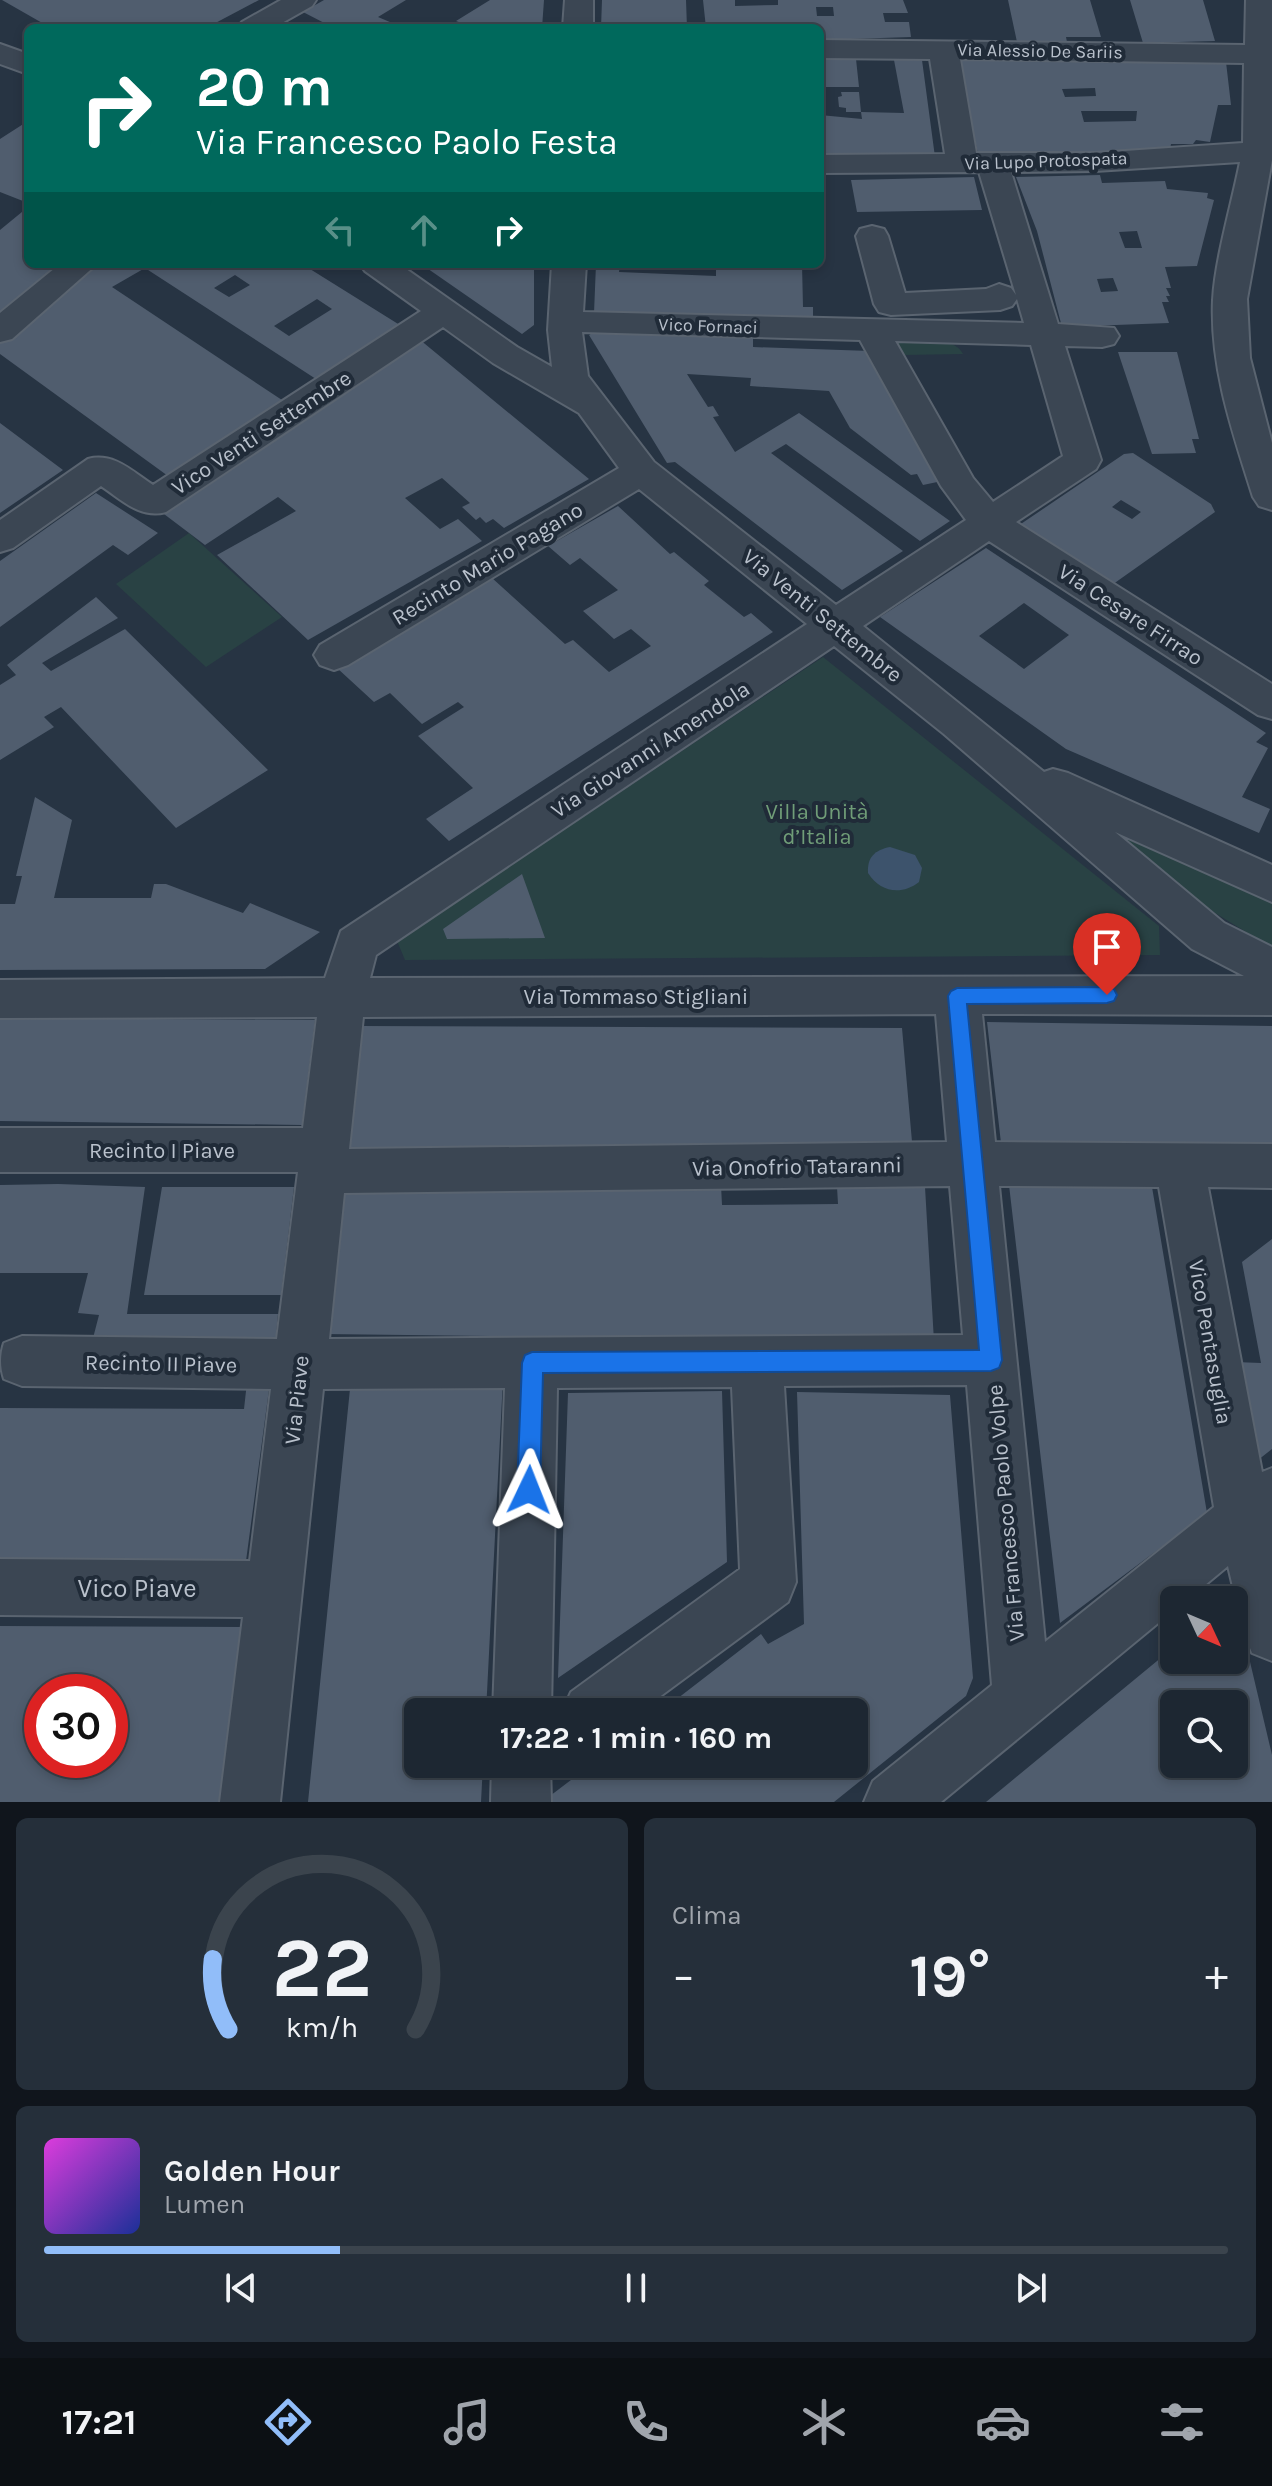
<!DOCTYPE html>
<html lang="it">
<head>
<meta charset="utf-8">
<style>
  body { margin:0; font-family:Karla,sans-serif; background:#252f3a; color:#f1f3f6; height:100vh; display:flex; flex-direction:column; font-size:30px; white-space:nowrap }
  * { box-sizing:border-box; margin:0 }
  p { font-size:26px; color:#a0a5ac }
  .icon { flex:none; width:44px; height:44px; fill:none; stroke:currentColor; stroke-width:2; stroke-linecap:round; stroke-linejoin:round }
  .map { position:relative; height:1802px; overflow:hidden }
  .details { display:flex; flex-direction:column; gap:16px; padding:16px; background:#10151c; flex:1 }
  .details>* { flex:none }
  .banner { position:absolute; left:24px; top:24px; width:800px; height:244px; border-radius:12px; box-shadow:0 4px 12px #0003,0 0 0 2px #3b444d; background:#00695c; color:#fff; overflow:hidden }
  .needle { width:52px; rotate:134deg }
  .tools { position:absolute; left:1160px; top:1586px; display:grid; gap:16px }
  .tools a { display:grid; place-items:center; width:88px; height:88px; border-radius:12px; background:#1d2732; box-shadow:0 4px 12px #0003,0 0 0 2px #3b444d; font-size:40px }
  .speed { position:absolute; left:24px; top:1674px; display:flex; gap:16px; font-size:40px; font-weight:700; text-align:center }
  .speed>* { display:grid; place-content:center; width:104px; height:104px; border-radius:50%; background:#1d2732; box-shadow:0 4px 12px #0003,0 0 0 2px #3b444d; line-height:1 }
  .speed .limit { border:12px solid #d22; background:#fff; color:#111 }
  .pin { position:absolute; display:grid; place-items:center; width:68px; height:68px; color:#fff; margin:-82px -34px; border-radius:50% 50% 50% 0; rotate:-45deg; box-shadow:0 0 8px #0007 }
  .pin .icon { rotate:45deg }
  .me { position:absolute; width:88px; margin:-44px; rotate:2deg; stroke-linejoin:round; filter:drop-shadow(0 0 6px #0008) }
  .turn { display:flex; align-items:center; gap:28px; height:168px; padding:0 40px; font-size:36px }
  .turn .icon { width:104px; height:104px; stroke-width:2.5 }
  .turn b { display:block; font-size:56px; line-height:68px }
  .lanes { display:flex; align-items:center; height:76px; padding:0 40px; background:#0003; justify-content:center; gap:40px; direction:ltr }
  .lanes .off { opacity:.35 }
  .big { font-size:60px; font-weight:700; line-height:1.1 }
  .details .card { flex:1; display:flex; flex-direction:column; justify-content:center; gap:12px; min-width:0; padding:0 28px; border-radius:12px; background:#252f3a }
  .details .dial { align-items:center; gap:0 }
  .dial svg { height:208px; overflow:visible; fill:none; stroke:#3b444d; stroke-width:7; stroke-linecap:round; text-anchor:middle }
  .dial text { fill:#f1f3f6; stroke:none }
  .song { display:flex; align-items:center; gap:24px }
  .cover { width:96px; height:96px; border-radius:12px; background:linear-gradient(135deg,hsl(300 70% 55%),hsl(230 70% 35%)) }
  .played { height:8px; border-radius:4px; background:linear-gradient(90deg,#91bdf9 25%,#3b444d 25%) }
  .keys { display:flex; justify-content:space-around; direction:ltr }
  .heat { display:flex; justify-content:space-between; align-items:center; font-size:44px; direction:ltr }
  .details .tiles { flex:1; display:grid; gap:16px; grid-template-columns:1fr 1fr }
  .card:last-child { grid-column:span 2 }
  .trip { position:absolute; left:404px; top:1698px; width:464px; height:80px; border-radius:12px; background:#1d2732; box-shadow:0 4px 12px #0003,0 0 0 2px #3b444d; font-weight:700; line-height:80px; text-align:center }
  .dock { display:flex; height:128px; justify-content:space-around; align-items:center; background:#0c1014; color:#a0a5ac }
  .dock .icon { width:56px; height:56px }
  .dock .selected { color:#91bdf9 }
  .dock b { font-size:36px; color:#f1f3f6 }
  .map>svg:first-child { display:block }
  .green { fill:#294244 }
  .water { fill:#3d536c }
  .building { fill:#505d6e; fill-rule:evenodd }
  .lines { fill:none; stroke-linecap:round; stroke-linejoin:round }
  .minor-casing { stroke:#5a6470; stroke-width:4 }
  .minor { fill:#3b4653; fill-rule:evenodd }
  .route { fill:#1a73e8; stroke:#114b97; stroke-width:2 }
  .labels { text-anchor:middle; stroke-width:8; stroke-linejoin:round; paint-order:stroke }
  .far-street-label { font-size:18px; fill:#b9c1cc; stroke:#202b38 }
  .street-label { font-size:22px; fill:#b9c1cc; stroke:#202b38 }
  .park-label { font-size:22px; fill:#709d78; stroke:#202b38 }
  .near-street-label { font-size:26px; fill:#b9c1cc; stroke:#202b38 }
</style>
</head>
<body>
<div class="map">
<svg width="1272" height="1802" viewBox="0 0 1272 1802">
  <rect width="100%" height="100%" fill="#273443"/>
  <path class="green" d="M885,340C906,340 953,333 963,354L904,355Z
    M189,533L282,617L206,667L116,584Z
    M823,657L1159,926L1160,955L405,960L397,941Z
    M1106,824L1272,894V948L1212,911L1107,831Z"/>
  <path class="water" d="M890,847L915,855L922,868L919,882C901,896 880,892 868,873C867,857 875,850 890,847Z"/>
  <path class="building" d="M2,0H259L206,28H51Z
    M324,0H406L378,17L404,28H334L303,12Z
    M490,0H544L542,28H457L464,24L456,21Z
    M602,0H686L687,28H601Z
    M703,0H735V6L778,5V0H903L908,13H883L885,22H909L911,37L820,40V28H706ZM816,7H833L834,16H817Z
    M1008,0H1090L1101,37H1066L1067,42H1017Z
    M1130,0H1203L1215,41L1143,43Z
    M820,59H856L859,87H820Z
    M958,59L1226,62L1231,105H1218L1210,142L1196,140L1193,144H1171L1170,150L978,154ZM1095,88L1096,96L1065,97L1062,89ZM1081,111H1137L1136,121L1084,122Z
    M894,60H922L935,157L820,154V115L862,119L861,112L904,113Z
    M841,92H859L861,112H846V108L839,107L838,97L842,96Z
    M28,121V203L0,192V139Z
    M1100,175L1102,183L1165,181L1167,189L1208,193L1207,198L1214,200L1197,266L1165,267L1171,288H1166L1170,296H1166L1169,302H1162L1169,323L1062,327L1037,231L1016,177ZM1137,231L1142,248H1125L1119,232ZM1113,278L1118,291L1101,292L1097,279Z
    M974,177L982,210L857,212L851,180Z
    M28,207V264H69L0,323V230Z
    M88,264H302L403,327L319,381L145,268L112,287L285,402L168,476L0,354V339ZM235,275L250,285L229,297L214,288ZM317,299L332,309L289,336L274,326Z
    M421,264H534V325L522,334Z
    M596,264H620L619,272L716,276V264H802L803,307H813V319L594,313Z
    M600,328L753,333V347L870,351L942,481L923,485L917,474L911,475L850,428L829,391L750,386L751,378L687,374L708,407L713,406L719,416L713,417L735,452L799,413L950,521L920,541L786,444L771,453L903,551L842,590L675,462L667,463L589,335Z
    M419,339L589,479L504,528L493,519L486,523L480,517L476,520L462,507L470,503L442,478L405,498L440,529L458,519L482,541L308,640L217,555L296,511L278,497L205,545L160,511Z
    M1118,352H1177L1199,439H1192L1196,453L1152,454Z
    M0,423L63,470L0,513Z
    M1133,453L1211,504L1215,512L1109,587L1015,528L1124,454ZM1121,500L1141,512L1132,519L1112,507Z
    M96,493L158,533L128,555L113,545L0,627V561Z
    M618,506L670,554L674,552L709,581L704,585L744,617L751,613L773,632L449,841L426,819L473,788L418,736L464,707L458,702L422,724L390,693L374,702L337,668L492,578L565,644L573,640L609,672L651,646L631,629L614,639L583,611L618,590L580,558L570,565L548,546Z
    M986,548L1266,733L1256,742L1268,748L1242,797L1270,809L1259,833L1066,749L880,617ZM1024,603L1069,635L1024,669L979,636Z
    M96,597L118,618L42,663L51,671L125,629L268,770L176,828L61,707L44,717L54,727L0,760V685L16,675L7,665Z
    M35,797L72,820L54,898H151L154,884H166L243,913L250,903L320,932L265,969L0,970V904H15L22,876H16Z
    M522,874L545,938L447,939L443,929Z
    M0,1018L315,1020L302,1125L0,1121Z
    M987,1022L1272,1026V1146L1001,1143Z
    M356,1026L902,1028L913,1153L343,1149Z
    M58,1184L145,1187L127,1314H278L275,1346L92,1342L99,1315L78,1313L88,1273H0V1185Z
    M721,1185L722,1205L838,1204L837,1187H925L934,1341L323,1334L342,1187Z
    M1009,1185L1152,1187L1207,1513L1060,1623Z
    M162,1187H294L281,1295H144Z
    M1272,1239V1449L1253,1464L1235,1362L1261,1363L1242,1262Z
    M351,1379H503L486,1712H418V1764H483L481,1802H308Z
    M247,1382H270L246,1561L0,1560V1408L244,1409Z
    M722,1391L727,1562L558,1678L568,1393Z
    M797,1392L950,1395L973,1678L966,1696L834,1802H542L592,1764H854V1712H660L761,1634L768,1644L804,1624Z
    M1234,1594L1272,1755V1802H986L1174,1647V1660H1234ZM1174,1704H1234V1764H1174Z
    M0,1626L244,1627L222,1802H0ZM42,1692H110V1760H42Z"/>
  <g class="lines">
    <g class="minor-casing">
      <path id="minor" d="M281,0H316L312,6L273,28H237L242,22Z
        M565,0H593V28H563Z
        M1246,0H1272V160L1247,299L1250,358L1272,443V510L1259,506L1253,497C1233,433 1210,369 1213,300C1215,260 1232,203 1240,162L1095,171L1011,172L1058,324L1114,328L1119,336L1114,344L1102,347L1065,346L1101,460L1096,469L1016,522L1272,684V719L1258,715L989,541L863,626L1044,772L1053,769L1068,773L1272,865V902L1115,832L1224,923L1272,947V1015L982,1014L995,1142L1272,1144V1188L1208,1187L1262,1472L1272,1468V1661L1252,1653L1244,1633L1228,1566L1187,1600H1174V1610L941,1802H864L873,1781L992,1685L967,1385L784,1386L796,1582L788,1602L639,1712H562L571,1692L740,1569L732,1387L557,1388L551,1712H493L505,1388L323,1389L280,1802H220L243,1617L0,1615V1559L250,1561L271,1389L22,1386L4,1379C0,1367 0,1355 4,1343L22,1336L277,1339L298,1172H0V1128H303L317,1017L0,1018V980L325,978L341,931L807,624L639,489L348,665L334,670L320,665L314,655L320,645L619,468L579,413L493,363L443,327L166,512C140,519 122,500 101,486L13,548L0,552V520L88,459C114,452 133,472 153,485L421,311L365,271L360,264H399L517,347L552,367L548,330L552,264H586L583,312L1024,323L1017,299L1012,306L1000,310L891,315L879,312L874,304L856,236L860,229L872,226L884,229L888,236L905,293L986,289L999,284L1011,288L1016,295L979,172L820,173V155L945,154L930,59L820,58V40L1245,45ZM960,59L1244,63L1243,143L1095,153H976ZM582,332L860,340L941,486L966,520L836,605L654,462L588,376ZM895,341L1031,345L1063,456L993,502L973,478ZM834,646L944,734L1192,949L1244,976L370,978L376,955ZM936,1014L947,1142L349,1149L363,1017ZM950,1186L963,1335L329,1339L344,1193ZM999,1186L1159,1187L1214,1507L1045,1642Z
        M0,44L28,54V74L0,64Z
        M60,264H97L12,339L0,342V313Z
        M492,1764H550L551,1802H491Z"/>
    </g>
    <use href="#minor" class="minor"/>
  </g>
  <path class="route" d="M1107,987L1114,989L1117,995L1114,1001L1107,1003L967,1004L1002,1360L999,1368L991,1371L543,1373L540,1490L537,1498L529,1501L521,1498L517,1490L522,1363L525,1355L532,1352L979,1350L948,996L951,991L957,988Z"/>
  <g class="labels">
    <g class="far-street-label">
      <text transform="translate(1040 51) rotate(1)" y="6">Via Alessio De Sariis</text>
      <text transform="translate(1046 161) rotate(-2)" y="6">Via Lupo Protospata</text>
      <text transform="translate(708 326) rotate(2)" y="6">Vico Fornaci</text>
    </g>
    <g class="street-label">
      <text transform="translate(261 432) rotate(-33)" y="8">Vico Venti Settembre</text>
      <text transform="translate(487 563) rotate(-31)" y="8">Recinto Mario Pagano</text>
      <text transform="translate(1131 614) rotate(33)" y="8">Via Cesare Firrao</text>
      <text transform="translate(823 615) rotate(39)" y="8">Via Venti Settembre</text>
      <text transform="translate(650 749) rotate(-33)" y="8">Via Giovanni Amendola</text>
      <text x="636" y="1004">Via Tommaso Stigliani</text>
      <text x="162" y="1158">Recinto I Piave</text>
      <text transform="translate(797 1166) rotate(-1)" y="8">Via Onofrio Tataranni</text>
      <text transform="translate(1211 1342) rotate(80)" y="8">Vico Pentasuglia</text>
      <text transform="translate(161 1363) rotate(1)" y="8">Recinto II Piave</text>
      <text transform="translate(296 1400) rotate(-84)" y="8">Via Piave</text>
      <text transform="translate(1005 1513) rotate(-95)" y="8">Via Francesco Paolo Volpe</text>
    </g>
    <g class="park-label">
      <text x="817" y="819">Villa Unità<tspan x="817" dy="25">d’Italia</tspan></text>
    </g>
    <g class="near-street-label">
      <text x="137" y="1597">Vico Piave</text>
    </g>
  </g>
</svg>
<div class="tools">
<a><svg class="needle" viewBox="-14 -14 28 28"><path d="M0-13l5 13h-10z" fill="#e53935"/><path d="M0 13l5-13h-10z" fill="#a0a5ac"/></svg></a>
<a><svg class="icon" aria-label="search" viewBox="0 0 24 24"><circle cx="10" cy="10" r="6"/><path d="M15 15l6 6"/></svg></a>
</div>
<div class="speed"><div class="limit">30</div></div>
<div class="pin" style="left:1107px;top:995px;background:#d93025"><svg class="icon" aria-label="arrive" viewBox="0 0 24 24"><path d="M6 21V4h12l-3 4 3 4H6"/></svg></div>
<svg class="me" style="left:529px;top:1490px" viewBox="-20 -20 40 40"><path d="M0-17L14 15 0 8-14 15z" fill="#1a73e8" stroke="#fff" stroke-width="4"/></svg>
<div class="trip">17:22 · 1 min · 160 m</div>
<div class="banner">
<div class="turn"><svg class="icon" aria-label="right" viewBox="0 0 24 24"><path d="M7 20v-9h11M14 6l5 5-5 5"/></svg><div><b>20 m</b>Via Francesco Paolo Festa</div></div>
<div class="lanes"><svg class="icon off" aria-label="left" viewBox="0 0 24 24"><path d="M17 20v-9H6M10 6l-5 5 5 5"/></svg><svg class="icon off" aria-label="ahead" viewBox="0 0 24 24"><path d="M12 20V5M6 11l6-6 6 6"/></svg><svg class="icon" aria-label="right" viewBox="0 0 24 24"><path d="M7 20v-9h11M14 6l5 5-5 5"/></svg></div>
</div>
</div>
<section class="details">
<div class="tiles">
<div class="card dial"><svg viewBox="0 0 100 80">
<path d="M14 69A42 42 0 1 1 86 69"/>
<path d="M14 69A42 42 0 0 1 8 42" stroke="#91bdf9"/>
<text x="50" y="56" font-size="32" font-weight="700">22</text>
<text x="50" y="72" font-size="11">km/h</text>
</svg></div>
<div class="card"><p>Clima</p>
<div class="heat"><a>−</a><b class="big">19°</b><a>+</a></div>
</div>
<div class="card">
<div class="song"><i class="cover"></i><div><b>Golden Hour</b><p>Lumen</p></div></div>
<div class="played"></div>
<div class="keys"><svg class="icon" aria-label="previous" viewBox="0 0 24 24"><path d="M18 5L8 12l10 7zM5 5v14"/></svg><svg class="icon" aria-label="pause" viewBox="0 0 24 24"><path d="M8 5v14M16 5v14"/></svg><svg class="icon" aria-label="next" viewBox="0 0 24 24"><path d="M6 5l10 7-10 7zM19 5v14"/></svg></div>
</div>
</div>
</section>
<nav class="dock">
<b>17:21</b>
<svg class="icon selected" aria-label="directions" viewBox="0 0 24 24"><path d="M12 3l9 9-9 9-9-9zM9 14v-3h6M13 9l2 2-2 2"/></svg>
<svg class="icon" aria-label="music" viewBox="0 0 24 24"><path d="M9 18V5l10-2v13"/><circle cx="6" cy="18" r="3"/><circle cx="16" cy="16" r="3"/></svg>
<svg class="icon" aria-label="phone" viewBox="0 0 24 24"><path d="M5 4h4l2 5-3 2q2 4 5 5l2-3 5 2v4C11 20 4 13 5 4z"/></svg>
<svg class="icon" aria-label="climate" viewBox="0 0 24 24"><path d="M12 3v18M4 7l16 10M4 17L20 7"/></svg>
<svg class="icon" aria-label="car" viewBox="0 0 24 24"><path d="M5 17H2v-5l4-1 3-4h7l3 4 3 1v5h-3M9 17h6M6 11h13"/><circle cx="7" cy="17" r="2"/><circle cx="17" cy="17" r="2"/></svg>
<svg class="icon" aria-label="filters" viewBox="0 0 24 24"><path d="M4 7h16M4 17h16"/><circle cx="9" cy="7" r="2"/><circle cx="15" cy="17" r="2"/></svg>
</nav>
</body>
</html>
